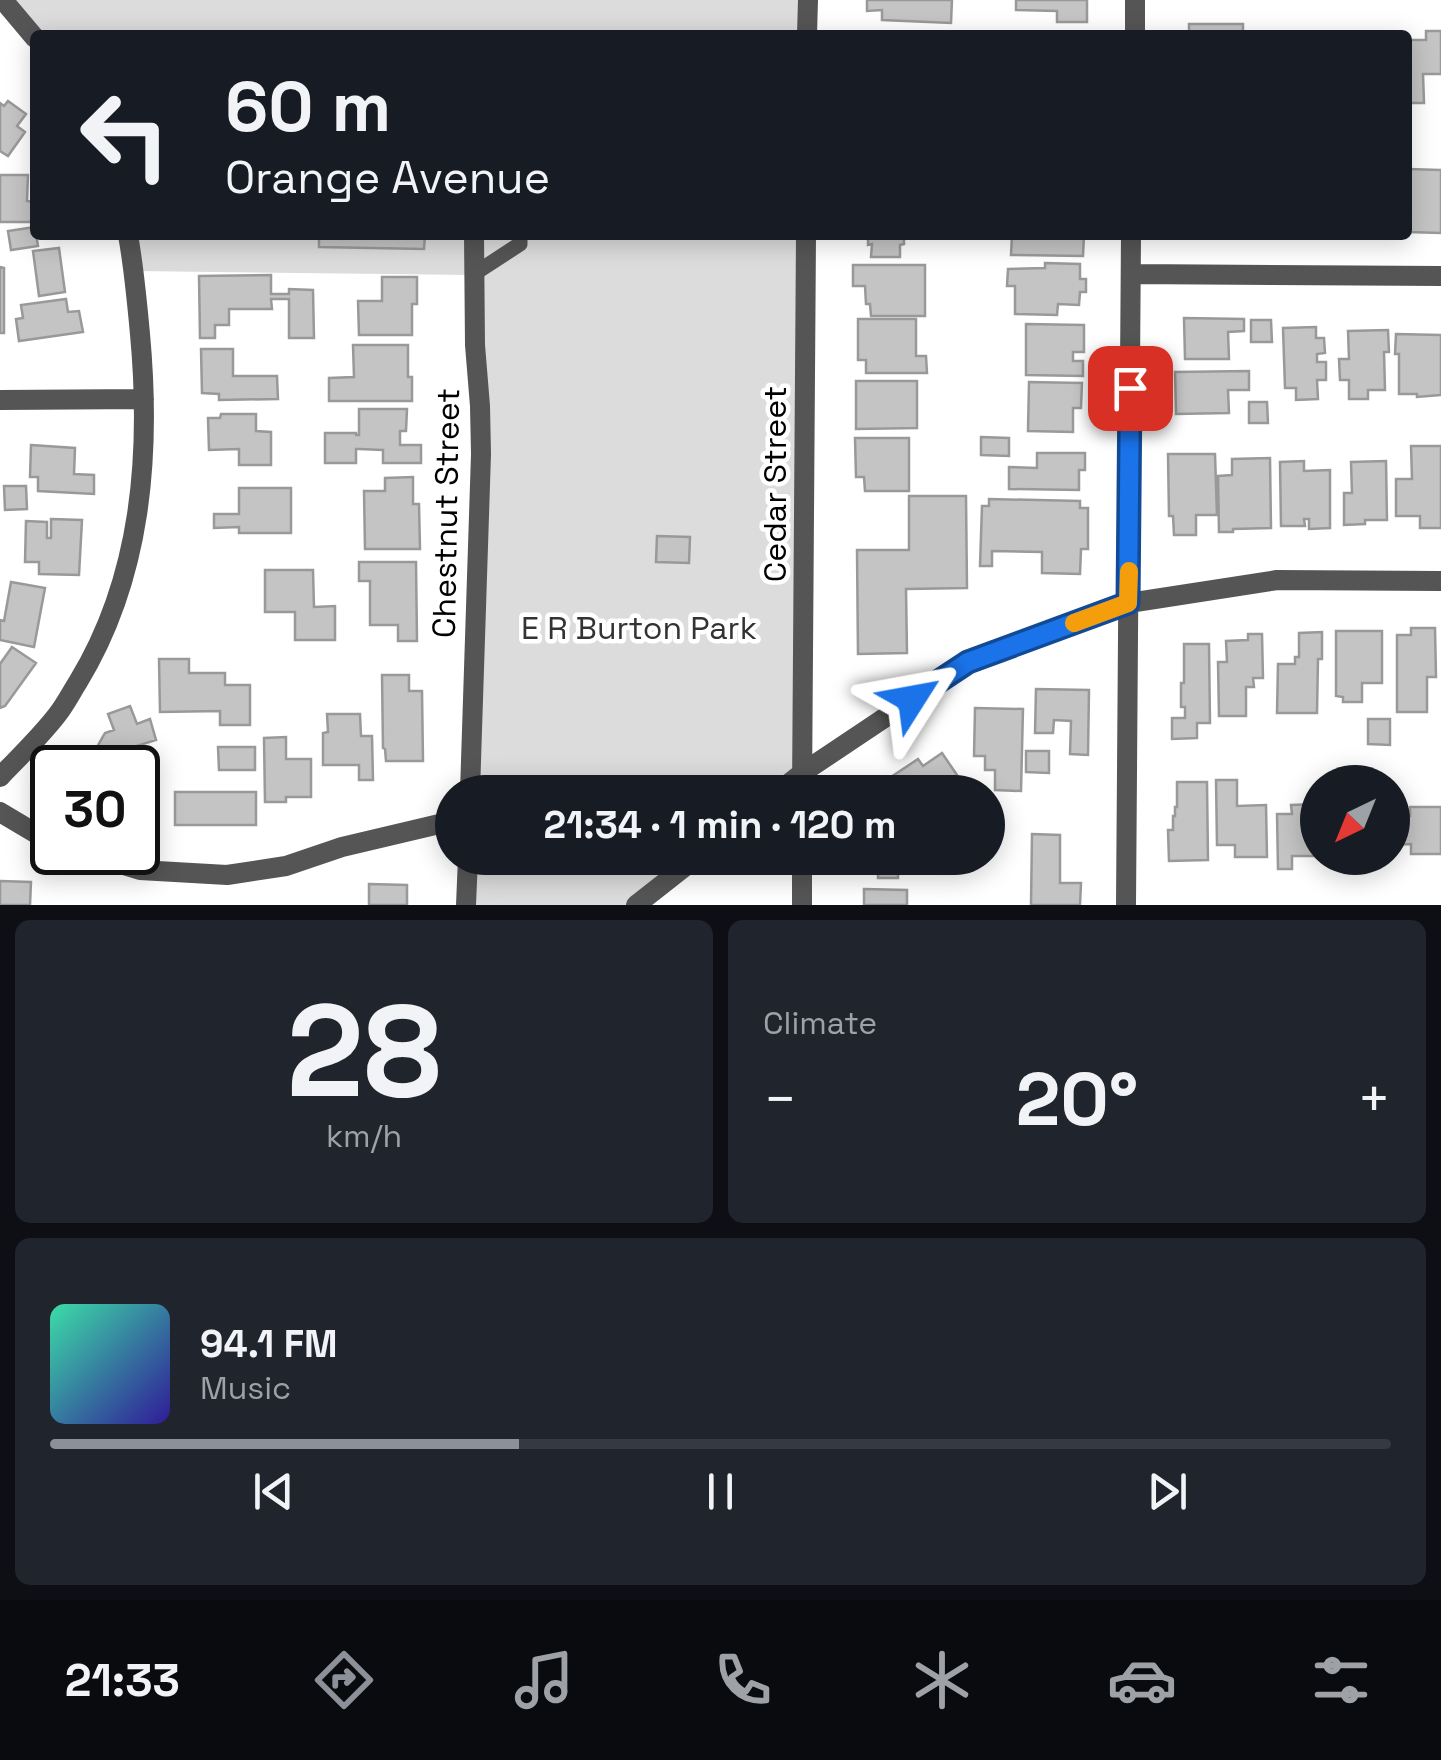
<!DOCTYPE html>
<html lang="en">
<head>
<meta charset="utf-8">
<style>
  body { margin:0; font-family:"Space Grotesk",sans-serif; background:#20242c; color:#f1f3f6; height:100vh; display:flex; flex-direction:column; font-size:38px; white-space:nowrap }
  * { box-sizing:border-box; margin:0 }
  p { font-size:32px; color:#9ea1a6 }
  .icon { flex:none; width:55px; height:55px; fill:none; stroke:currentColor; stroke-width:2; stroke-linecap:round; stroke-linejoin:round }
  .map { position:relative; height:905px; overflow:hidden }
  .side { display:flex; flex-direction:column; gap:15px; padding:15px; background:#0d0f14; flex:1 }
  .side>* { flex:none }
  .top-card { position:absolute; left:30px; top:30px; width:1382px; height:210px; border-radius:10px; box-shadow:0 5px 25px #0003; background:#171b24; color:#f1f3f6; overflow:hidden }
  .needle { width:65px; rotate:223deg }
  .tools { position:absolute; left:1300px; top:765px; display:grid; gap:20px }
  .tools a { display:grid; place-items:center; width:110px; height:110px; border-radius:50%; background:#171b24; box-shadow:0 5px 25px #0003; font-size:50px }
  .speed { position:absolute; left:30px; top:745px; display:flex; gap:20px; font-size:50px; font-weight:700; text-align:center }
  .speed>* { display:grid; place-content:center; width:130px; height:130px; border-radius:50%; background:#171b24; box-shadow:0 5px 25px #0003; line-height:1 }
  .speed .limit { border:5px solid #111; border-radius:15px; background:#fff; color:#111 }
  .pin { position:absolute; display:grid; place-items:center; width:85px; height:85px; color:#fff; margin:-42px; border-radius:20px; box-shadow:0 5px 15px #0006 }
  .me { position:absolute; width:110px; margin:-55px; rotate:56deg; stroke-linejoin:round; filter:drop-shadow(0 0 8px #0008) }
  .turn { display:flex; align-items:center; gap:35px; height:210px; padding:0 30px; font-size:45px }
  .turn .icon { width:130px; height:130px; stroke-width:2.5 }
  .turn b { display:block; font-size:70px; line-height:85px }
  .big { font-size:75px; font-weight:600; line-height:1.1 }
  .side .widget { flex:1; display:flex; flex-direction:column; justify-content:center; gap:15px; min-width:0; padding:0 35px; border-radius:15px; background:#20242c }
  .side .dial { align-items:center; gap:0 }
  .dial b { font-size:130px; line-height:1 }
  .song { display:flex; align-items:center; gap:30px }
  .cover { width:120px; height:120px; border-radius:15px; background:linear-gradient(135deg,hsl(160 70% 55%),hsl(250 70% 35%)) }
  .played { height:10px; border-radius:5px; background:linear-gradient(90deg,#8c9099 35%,#363941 35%) }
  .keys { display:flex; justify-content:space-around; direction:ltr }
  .heat { display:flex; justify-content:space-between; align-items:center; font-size:55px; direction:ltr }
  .side .tiles { flex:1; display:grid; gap:15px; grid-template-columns:1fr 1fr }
  .widget:last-child { grid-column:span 2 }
  .trip { position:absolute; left:435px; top:775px; width:570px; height:100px; border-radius:50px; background:#171b24; box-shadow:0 5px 25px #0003; font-weight:600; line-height:100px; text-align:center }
  .dock { display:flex; height:160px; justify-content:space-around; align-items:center; background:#090b0e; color:#9ea1a6 }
  .dock .icon { width:70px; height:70px }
  .dock .current { color:#8c9099 }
  .dock b { font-size:45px; color:#f1f3f6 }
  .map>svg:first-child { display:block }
  .green { fill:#dcdcdc }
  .building { fill:#c4c4c4; stroke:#999; stroke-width:2.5 }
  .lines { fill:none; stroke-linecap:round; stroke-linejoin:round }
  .lane { stroke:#555; stroke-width:15 }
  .street { stroke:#555; stroke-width:20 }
  .route-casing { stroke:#114b97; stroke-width:25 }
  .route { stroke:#1a73e8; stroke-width:18 }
  .slow { stroke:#f59e0b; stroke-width:18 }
  .labels { text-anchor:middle; stroke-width:9; stroke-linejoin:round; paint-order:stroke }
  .street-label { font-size:32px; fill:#000; stroke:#fff }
  .park-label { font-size:32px; fill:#333; stroke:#fff }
</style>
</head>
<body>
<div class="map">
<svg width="1441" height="905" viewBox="0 0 1441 905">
  <rect width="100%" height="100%" fill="#fff"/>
  <path class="green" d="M3,0H808L807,35H35Z
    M128,235H806L802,773L778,792H470L474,275L134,271Z
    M468,858H696L636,905H466Z"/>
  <path class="building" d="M867,0H952L951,23L882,20V10L867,11Z
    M1016,0H1087V22H1057V11L1016,10Z
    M1189,24H1243V35H1181V33H1189Z
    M1426,31H1441V74H1423L1424,103H1408V40H1426Z
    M8,101L26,114L17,126L25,132L8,156L0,151V103L4,106Z
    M1408,169L1441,170V233L1408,232Z
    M0,175H28L27,201L35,202V222H0Z
    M35,227L38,246L11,250L8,231Z
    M319,235H425L424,249L319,247Z
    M868,235H904V244L900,245V257H871L872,244L868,245Z
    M1012,235H1084L1083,256L1011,255Z
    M59,248L65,292L39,296L33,251Z
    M1045,263L1080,264V279H1086V292H1080L1079,305L1058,304L1057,315L1015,314V286H1007L1008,269L1045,268Z
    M853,265H925V316H871L870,304H866L865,286H853Z
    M0,267L4,268V333H0Z
    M271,275V294H289V289L313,290L314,338H289V299H271L272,309H229V325H215V338H200L199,276Z
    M382,277H417V304H412V335H359L358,301H382Z
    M66,299L68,312L79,311L83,332L19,341L16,319L23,318L21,305Z
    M1184,318L1244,319V331L1228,332L1229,359H1185Z
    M858,319H916V356H926L927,373H866V360H858Z
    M1251,320H1271L1272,342H1251Z
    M1026,324L1084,325V352H1073V361H1083V376L1026,375Z
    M1316,327V338H1324L1325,353L1317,354V362H1326V380H1317L1318,399L1296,400V388H1285L1283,328Z
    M1388,330L1389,352H1384L1385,390H1368V399H1349V380H1340L1339,359H1349L1348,331Z
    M1396,334L1441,335V395L1417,397V394H1399V354H1395Z
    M353,345H408V377H412V401H329V378L354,377Z
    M201,349H233V376H277L278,399L219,400V394L202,393Z
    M1249,371V390H1228L1229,413L1176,414L1175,372Z
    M856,381H917V428L856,429Z
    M1029,382L1082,383L1081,408H1073V432L1028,431Z
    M1249,402H1267L1268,423H1249Z
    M359,409H407L406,431H400V445H421V463H383V450L359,449H356V463H325V433H356V435H359Z
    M221,414H256V431L271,432V465H239V449L209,450L208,418H220Z
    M981,437L1009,438V456L981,455Z
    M855,438H909V491H865L864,477H856Z
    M31,445L75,448L74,474L94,475V494L38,491V477H30Z
    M1411,446H1441V528H1420V516H1396V479H1412Z
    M1037,453H1085V470H1079V490L1009,489V467L1037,468Z
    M1168,454H1215L1217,515H1196V535H1174L1173,516H1169Z
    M1270,458L1271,528L1233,529V532H1219L1218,476L1232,475V459Z
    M1304,461V471L1330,470V528L1309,529V519H1304L1305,526H1281L1280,462Z
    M1386,461L1387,520H1365V524L1344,525V493H1352L1351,462Z
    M413,477V504H419L420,549H365L364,491H385V478Z
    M4,486H26L27,509L5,510Z
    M239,488H291V533H239V527L214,528V514H239Z
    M909,496H966L967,588L906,589L907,653L858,654L857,550H909Z
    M989,499L1080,501V508H1088V549H1081L1080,574L1042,573V552L992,551V566H980L982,506H989Z
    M51,519L82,520L79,575L39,574V562H25L26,521L47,522V538H51Z
    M657,536L690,537L689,563L656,562Z
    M359,562H416L417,641H398V625H370V581H359Z
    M265,570H313L314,607L335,606V640H295V612H265Z
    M11,582L45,588L34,647L0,640V620L4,621Z
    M1411,628H1435L1436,677H1427V712H1397V635H1411Z
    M1336,631H1382V683H1362V702H1343V697L1336,696Z
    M1322,632V659H1318L1317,713H1277L1278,664H1295V657H1299V633Z
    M1248,634H1262L1263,678H1253L1254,687H1246V716H1219L1218,662H1227L1226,641L1248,640Z
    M1184,644H1209L1210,723H1197V738L1172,739V718H1185V707H1181V683H1184Z
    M12,647L36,663L5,706L0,708V664Z
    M159,659H189V673H225V685H250V725H220V711L160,712Z
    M382,675H409V691H422L423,761H386L385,749L383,748Z
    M1036,689L1089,690L1088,755L1070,754L1071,721L1054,720L1053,733H1035Z
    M130,706L137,724L150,719L156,740L124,750L114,768H85L105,733L114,730L108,714Z
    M975,708L1023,709L1021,791L995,790V770H985V756H974Z
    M327,714H360L361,736H372L373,780H359V765H323V733L328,732Z
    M1368,719H1390V745L1368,744Z
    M286,737V759H311V797H286V802H265L264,738Z
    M218,747H255V770H219Z
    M1026,751H1049V773L1026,772Z
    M942,753L959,778L937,792H876L873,789L918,759L923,766Z
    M1216,780H1237V806L1266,805L1267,857H1235V845H1217Z
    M1177,782H1207L1208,860L1169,861L1168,830H1173V816H1175V807H1177Z
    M175,792H256V825H175Z
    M138,793L154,797L148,823L138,820Z
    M1318,804V856H1292V869H1278L1277,814H1292L1291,805Z
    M1410,807H1441V854H1411V844L1395,845V816H1410Z
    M1032,834L1060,835V883H1081L1080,905H1031Z
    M859,858H911V871L898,870V878H878V870L859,869Z
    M0,881L31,882L30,905H0Z
    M369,884L407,885V905H369Z
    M864,889L907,890V905H864Z"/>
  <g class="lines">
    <path class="lane" d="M474,274L520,244V235"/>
    <path class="street" d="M3,0L35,38
      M807,35L808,0
      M1135,35V0
      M1131,274L1441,276
      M0,400L144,399
      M0,777C19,757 40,737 57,715C65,705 71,693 78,682C142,577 151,454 140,334C137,301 134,268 128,235
      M470,792L481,454L480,406L475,345L474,235
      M778,792L802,773L968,662L1129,603L1277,580L1441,581
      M802,792L806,235
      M0,812L52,843
      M81,852L140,870L227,875L286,866L342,847L452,821
      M466,905L468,858
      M636,905L696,858
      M802,905V858
      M1126,905L1131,235"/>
  </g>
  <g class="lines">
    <g class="route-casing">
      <path id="route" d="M912,699L968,662L1128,603L1130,388"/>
    </g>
    <use href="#route" class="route"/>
    <path class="slow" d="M1074,623L1128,603L1129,571"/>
  </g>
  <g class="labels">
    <g class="street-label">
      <text transform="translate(775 484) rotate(-90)" y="11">Cedar Street</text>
      <text transform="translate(446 513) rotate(-89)" y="11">Chestnut Street</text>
    </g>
    <g class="park-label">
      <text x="639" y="639">E R Burton Park</text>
    </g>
  </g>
</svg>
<div class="tools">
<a><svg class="needle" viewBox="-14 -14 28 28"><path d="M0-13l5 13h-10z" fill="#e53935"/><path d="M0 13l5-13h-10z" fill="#9ea1a6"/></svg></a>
</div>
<div class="speed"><div class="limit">30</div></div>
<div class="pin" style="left:1130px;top:388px;background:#d93025"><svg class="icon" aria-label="arrive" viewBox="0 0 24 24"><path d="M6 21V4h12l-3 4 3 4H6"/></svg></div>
<svg class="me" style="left:912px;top:699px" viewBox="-20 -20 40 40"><path d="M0-17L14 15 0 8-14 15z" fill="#1a73e8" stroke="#fff" stroke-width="4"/></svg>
<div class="trip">21:34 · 1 min · 120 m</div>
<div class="top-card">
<div class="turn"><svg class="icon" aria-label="left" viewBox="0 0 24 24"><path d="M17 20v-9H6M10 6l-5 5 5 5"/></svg><div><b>60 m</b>Orange Avenue</div></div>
</div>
</div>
<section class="side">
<div class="tiles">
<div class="widget dial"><b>28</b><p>km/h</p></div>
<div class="widget"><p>Climate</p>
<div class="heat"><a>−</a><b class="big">20°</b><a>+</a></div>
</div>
<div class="widget">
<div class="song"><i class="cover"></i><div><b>94.1 FM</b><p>Music</p></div></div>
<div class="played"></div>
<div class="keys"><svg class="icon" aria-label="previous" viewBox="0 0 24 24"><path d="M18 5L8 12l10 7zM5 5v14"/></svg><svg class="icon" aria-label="pause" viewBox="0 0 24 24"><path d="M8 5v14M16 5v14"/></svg><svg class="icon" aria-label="next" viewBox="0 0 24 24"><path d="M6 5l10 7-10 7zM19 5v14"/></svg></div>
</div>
</div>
</section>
<nav class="dock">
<b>21:33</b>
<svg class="icon current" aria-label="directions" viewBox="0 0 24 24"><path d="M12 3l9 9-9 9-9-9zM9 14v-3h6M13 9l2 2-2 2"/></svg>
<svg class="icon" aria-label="music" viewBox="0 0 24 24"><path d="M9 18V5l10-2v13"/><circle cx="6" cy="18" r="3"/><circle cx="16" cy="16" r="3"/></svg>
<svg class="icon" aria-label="phone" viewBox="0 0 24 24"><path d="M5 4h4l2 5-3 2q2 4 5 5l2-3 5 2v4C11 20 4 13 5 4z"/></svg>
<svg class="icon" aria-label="climate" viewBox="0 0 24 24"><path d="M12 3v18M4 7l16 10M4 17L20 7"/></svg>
<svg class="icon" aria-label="car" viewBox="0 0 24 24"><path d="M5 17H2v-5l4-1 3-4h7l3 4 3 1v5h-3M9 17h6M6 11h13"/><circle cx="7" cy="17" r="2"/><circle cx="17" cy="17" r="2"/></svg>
<svg class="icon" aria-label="filters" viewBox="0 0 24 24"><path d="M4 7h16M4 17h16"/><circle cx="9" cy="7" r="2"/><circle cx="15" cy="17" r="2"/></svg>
</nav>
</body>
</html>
